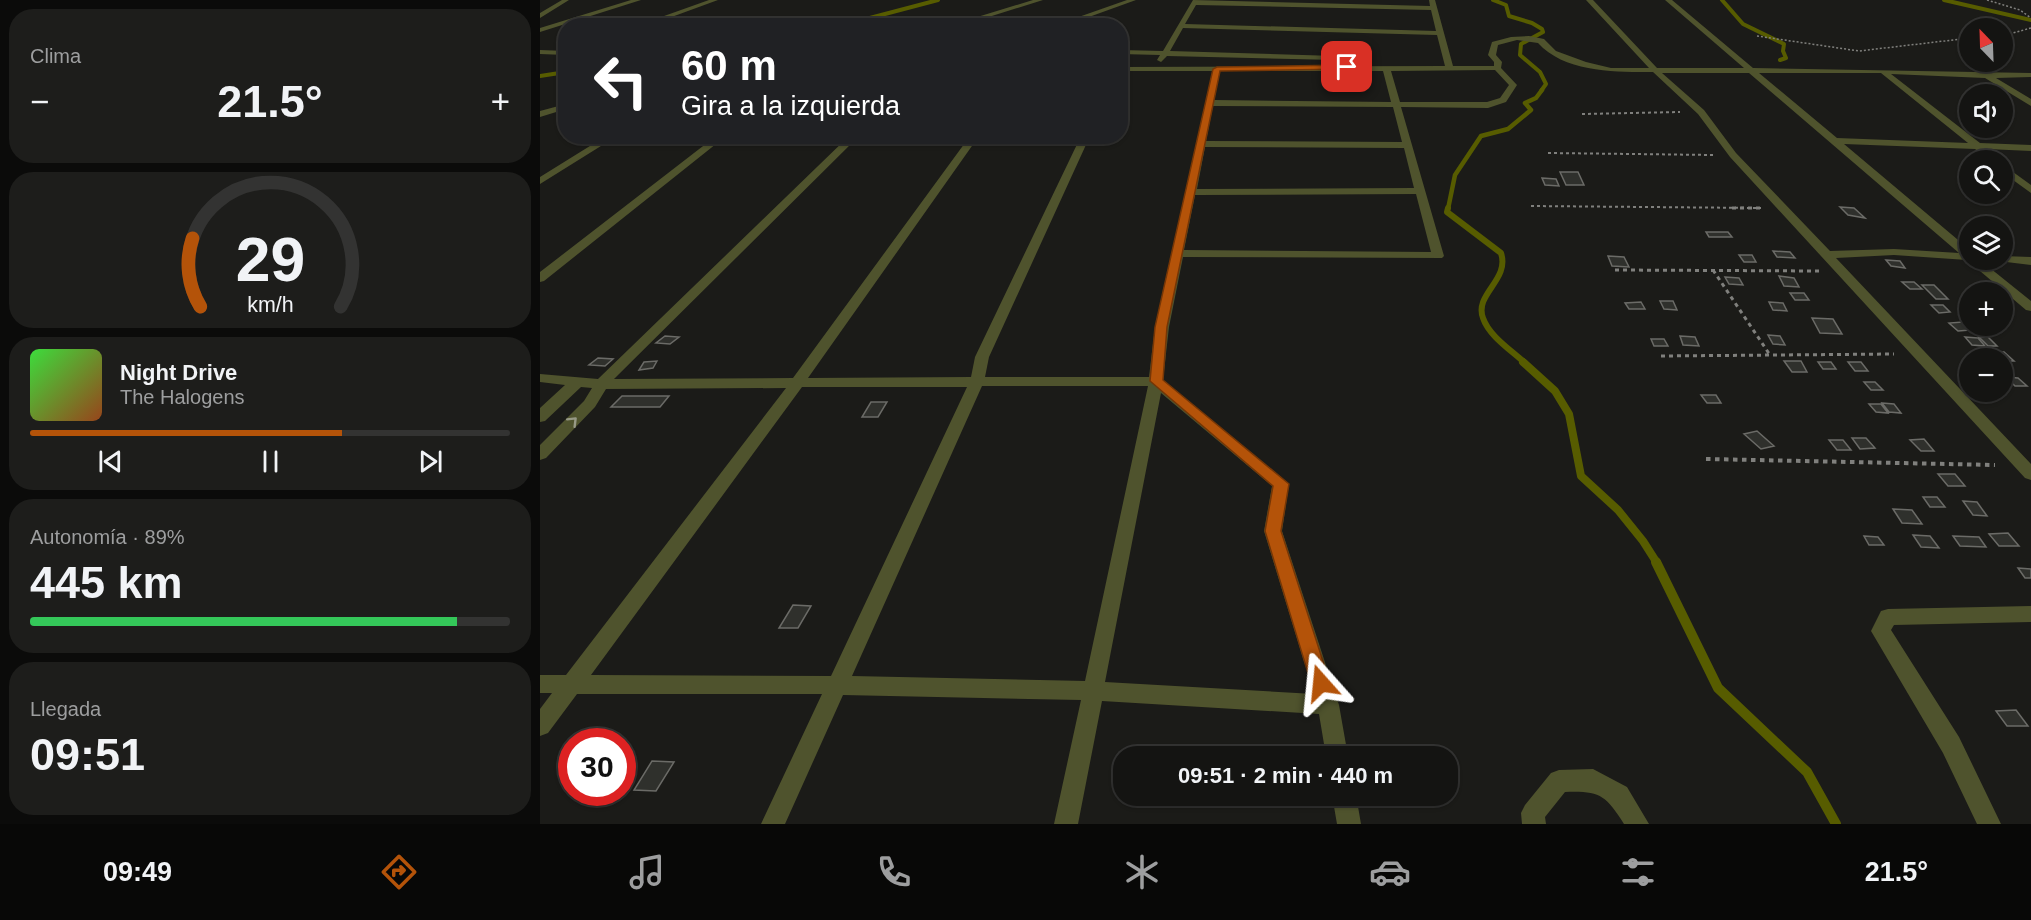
<!DOCTYPE html>
<html lang="es">
<head>
<meta charset="utf-8">
<style>
  body { margin:0; font-family:Helvetica,sans-serif; background:#1d1d1b; color:#f1f3f6; height:100vh; display:flex; flex-direction:column; font-size:22px; white-space:nowrap }
  * { box-sizing:border-box; margin:0 }
  p { font-size:20px; color:#9d9e9f }
  .icon { flex:none; width:33px; height:33px; fill:none; stroke:currentColor; stroke-width:2; stroke-linecap:round; stroke-linejoin:round }
  .map { position:relative; flex:1; overflow:hidden }
  .sheet { display:flex; flex-direction:column; gap:9px; padding:9px; background:#0b0b0a; width:540px }
  .sheet>* { flex:none }
  .hud { position:absolute; left:18px; top:18px; width:570px; height:126px; border-radius:24px; box-shadow:0 2px 4px #0004,0 0 0 2px #333332; background:#202124; color:#fff; overflow:hidden }
  .needle { width:39px; rotate:337deg }
  .buttons { position:absolute; left:1419px; top:18px; display:grid; gap:12px }
  .buttons a { display:grid; place-items:center; width:54px; height:54px; border-radius:50%; background:#141412; box-shadow:0 2px 4px #0004,0 0 0 2px #333332; font-size:30px }
  .speed { position:absolute; left:18px; top:728px; display:flex; gap:12px; font-size:30px; font-weight:700; text-align:center }
  .speed>* { display:grid; place-content:center; width:78px; height:78px; border-radius:50%; background:#141412; box-shadow:0 2px 4px #0004,0 0 0 2px #333332; line-height:1 }
  .speed .limit { border:9px solid #d22; background:#fff; color:#111 }
  .pin { position:absolute; display:grid; place-items:center; width:51px; height:51px; color:#fff; margin:-26px; border-radius:12px; box-shadow:0 3px 9px #0006 }
  .me { position:absolute; width:66px; margin:-33px; rotate:342deg; stroke-linejoin:round; filter:drop-shadow(0 0 4px #0008) }
  .turn { display:flex; align-items:center; gap:21px; height:126px; padding:0 24px; font-size:27px }
  .turn .icon { width:78px; height:78px; stroke-width:2.5 }
  .turn b { display:block; font-size:42px; line-height:51px }
  .big { font-size:45px; font-weight:700; line-height:1.1 }
  .sheet .card { flex:1; display:flex; flex-direction:column; justify-content:center; gap:9px; min-width:0; padding:0 21px; border-radius:24px; background:#1d1d1b }
  .sheet .dial { align-items:center; gap:0 }
  .dial svg { height:156px; overflow:visible; fill:none; stroke:#333332; stroke-width:7; stroke-linecap:round; text-anchor:middle }
  .dial text { fill:#f1f3f6; stroke:none }
  .song { display:flex; align-items:center; gap:18px }
  .cover { width:72px; height:72px; border-radius:9px; background:linear-gradient(135deg,hsl(120 70% 55%),hsl(20 70% 35%)) }
  .played { height:6px; border-radius:3px; background:linear-gradient(90deg,#b45309 65%,#333332 65%) }
  .keys { display:flex; justify-content:space-around; direction:ltr }
  .heat { display:flex; justify-content:space-between; align-items:center; font-size:33px; direction:ltr }
  .charge { height:9px; border-radius:4px; background:linear-gradient(90deg,#34c759 89%,#333332 0) }
  .trip { position:absolute; left:573px; top:746px; width:345px; height:60px; border-radius:24px; background:#141412; box-shadow:0 2px 4px #0004,0 0 0 2px #333332; font-weight:700; line-height:60px; text-align:center }
  .tab-bar { display:flex; height:96px; justify-content:space-around; align-items:center; background:#080807; color:#9d9e9f }
  .tab-bar .icon { width:42px; height:42px }
  .tab-bar .current { color:#b45309 }
  .tab-bar b { font-size:27px; color:#f1f3f6 }
  main { display:flex; flex:1; min-height:0 }
  .map>svg:first-child { display:block }
  .lines { fill:none; stroke-linecap:round; stroke-linejoin:round }
  .stream-far4 { stroke:#575c00; stroke-width:4 }
  .stream-far3 { stroke:#575c00; stroke-width:4.5 }
  .stream-far2 { stroke:#575c00; stroke-width:6 }
  .stream-far1 { stroke:#575c00; stroke-width:8 }
  .stream { stroke:#575c00; stroke-width:10 }
  .building { fill:#2f302c; stroke:#6b6b67; stroke-width:1.5 }
  .path-far3 { stroke:#80807d; stroke-width:1.5; stroke-dasharray:2 2; stroke-linecap:butt }
  .path-far2 { stroke:#80807d; stroke-width:2; stroke-dasharray:3 3; stroke-linecap:butt }
  .path-far1 { stroke:#80807d; stroke-width:3; stroke-dasharray:4 4; stroke-linecap:butt }
  .path { stroke:#80807d; stroke-width:4; stroke-dasharray:4.5 4.5; stroke-linecap:butt }
  .street { fill:#4f532d; fill-rule:evenodd }
  .oneway { stroke:#979986 }
  .route { fill:#b45309; stroke:#753606; stroke-width:1.5 }
</style>
</head>
<body>
<main>
<section class="sheet">
<div class="card"><p>Clima</p>
<div class="heat"><a>−</a><b class="big">21.5°</b><a>+</a></div>
</div>
<div class="card dial"><svg viewBox="0 0 100 80">
<path d="M14 69A42 42 0 1 1 86 69"/>
<path d="M14 69A42 42 0 0 1 10 34" stroke="#b45309"/>
<text x="50" y="56" font-size="32" font-weight="700">29</text>
<text x="50" y="72" font-size="11">km/h</text>
</svg></div>
<div class="card">
<div class="song"><i class="cover"></i><div><b>Night Drive</b><p>The Halogens</p></div></div>
<div class="played"></div>
<div class="keys"><svg class="icon" aria-label="previous" viewBox="0 0 24 24"><path d="M18 5L8 12l10 7zM5 5v14"/></svg><svg class="icon" aria-label="pause" viewBox="0 0 24 24"><path d="M8 5v14M16 5v14"/></svg><svg class="icon" aria-label="next" viewBox="0 0 24 24"><path d="M6 5l10 7-10 7zM19 5v14"/></svg></div>
</div>
<div class="card"><p>Autonomía · 89%</p><b class="big">445 km</b><div class="charge"></div></div>
<div class="card"><p>Llegada</p><b class="big">09:51</b></div>
</section>
<div class="map">
<svg width="1491" height="824" viewBox="0 0 1491 824">
  <rect width="100%" height="100%" fill="#1b1b18"/>
  <g class="lines">
    <path class="stream-far4" d="M953,0L966,5L969,16L992,23L1002,29L1003,32L981,44L980,55L1000,72L1006,84L1001,91
      M1182,0L1203,24L1244,44L1243,51L1246,58L1240,60
      M1404,0L1491,20
      M287,26L326,19L398,0
      M0,76L26,72"/>
    <path class="stream-far3" d="M908,209L915,175L941,136L968,129L991,110L985,103L996,98L1002,90"/>
    <path class="stream-far2" d="M908,208L907,212L961,253C970,280 934,294 943,318C949,336 971,350 985,363"/>
    <path class="stream-far1" d="M983,362L1015,391L1029,414L1041,476L1078,510L1103,541L1117,563"/>
    <path class="stream" d="M1116,562L1178,688L1267,772L1296,824"/>
  </g>
  <path class="building" d="M1020,172H1038L1044,185H1026Z
    M1002,178L1016,179L1019,186L1005,185Z
    M1300,207L1314,208L1325,218L1308,215Z
    M1166,232H1188L1192,237H1169Z
    M1233,251L1250,252L1255,258L1237,257Z
    M1199,255H1212L1216,262H1204Z
    M1068,256L1084,257L1089,267L1072,266Z
    M1346,260L1360,261L1365,268L1351,266Z
    M1239,276L1254,278L1259,287L1244,286Z
    M1185,277L1199,278L1203,285L1189,284Z
    M1362,282H1374L1382,289H1370Z
    M1382,285H1394L1408,299H1396Z
    M1250,293H1264L1269,300H1255Z
    M1120,301H1133L1137,310L1124,309Z
    M1101,302L1105,309H1089L1085,303Z
    M1229,302L1243,303L1247,311L1233,310Z
    M1391,305H1403L1410,312L1399,313Z
    M1272,318L1293,319L1302,334L1280,333Z
    M1423,322L1432,330L1418,331L1409,323Z
    M1228,335L1240,336L1245,345L1233,344Z
    M125,336L139,337L130,344L116,343Z
    M1140,336L1155,337L1159,346L1143,345Z
    M1425,337L1438,338L1445,346L1432,345Z
    M1439,337H1448L1457,346H1448Z
    M1111,339H1124L1128,346H1114Z
    M1455,352H1464L1474,361H1464Z
    M58,358L73,359L65,366L49,365Z
    M117,361L113,368L99,370L104,362Z
    M1244,361H1261L1267,372H1252Z
    M1278,362H1291L1296,369H1283Z
    M1308,362H1321L1328,371H1315Z
    M1466,377L1478,378L1487,386H1475Z
    M1324,382H1335L1343,390H1331Z
    M1161,395H1176L1181,403H1167Z
    M82,396H129L120,407H71Z
    M331,402H347L338,417H322Z
    M1342,403L1354,404L1361,413L1349,412Z
    M1329,404H1341L1348,413L1336,412Z
    M1217,431L1234,446L1221,449L1204,434Z
    M1312,438H1326L1335,448L1320,449Z
    M1384,439L1394,451H1381L1370,440Z
    M1289,440H1303L1311,450H1297Z
    M1398,474H1415L1425,486H1408Z
    M1383,497H1397L1405,507H1390Z
    M1423,501L1437,502L1447,516L1433,515Z
    M1353,509L1372,510L1382,524L1362,523Z
    M1468,533L1479,546H1459L1449,534Z
    M1373,535L1390,536L1399,548L1381,547Z
    M1324,536L1338,537L1344,545H1329Z
    M1413,536L1439,537L1446,547L1420,546Z
    M1478,568L1491,569V578H1485Z
    M253,605L271,606L258,628H239Z
    M1476,710L1488,726H1467L1456,711Z
    M112,761L134,762L116,791L94,790Z"/>
  <g class="lines">
    <path class="path-far3" d="M1447,0L1480,10L1491,18
      M1217,36L1319,51L1430,38
      M1462,36L1491,28"/>
    <path class="path-far2" d="M1042,114L1140,112
      M1008,153L1174,155
      M991,206L1221,208"/>
    <path class="path-far1" d="M1192,208H1221
      M1075,270L1280,271
      M1173,270L1230,355
      M1121,356L1354,354"/>
    <path class="path" d="M1166,459L1455,465"/>
    <path class="street" d="M22,0H29L0,18V13Z
      M91,0H101L0,32V28Z
      M169,0H178L107,26H96Z
      M493,0H503L420,26H408Z
      M587,0H596L524,26H513Z
      M653,0L890,6L889,0H895L913,66H954V62L948,55L952,42L971,37L989,36L1004,39L1016,51L1046,62L1071,68H1109L1046,0H1053L1117,68H1204L1125,0H1132L1213,68L1491,73V77L1456,78L1491,99V106L1445,78L1351,74L1440,143L1491,145V151L1447,149L1460,160H1450L1435,149L1304,144L1430,250V260H1440L1491,301V311L1486,310L1427,260L1354,255L1296,258L1491,464V480L1485,478L1190,157L1158,114L1113,72C1077,72 1025,73 998,43L977,40L958,45L956,55L962,62L961,68L977,85L966,102L948,108L861,107L904,256L902,258L643,257L629,327L623,380L749,484L742,531L799,705L808,756H786L779,714L562,701L538,824H514L541,700L303,695L245,824H221L282,694H37L8,733L0,736V709L12,693H0V675H26L246,388L66,389L55,407L6,458L0,460V445L44,401L52,388L41,387L5,421L0,422V408L25,385L0,382V374L58,379L309,136H319L74,379L253,378L430,136H439L268,378L431,377L435,357L541,136H550L449,357L445,377H609L615,327L673,71H580V67L905,66L897,35L643,28L630,51L796,56L800,58L796,60L627,56L621,62L617,60L620,55L580,54V50L623,51ZM656,5L891,10L896,31L645,24ZM955,70L969,85L960,98L947,102H860L851,71ZM680,71H843L851,102L674,100ZM1122,73H1209L1419,253L1354,249L1290,251L1196,153L1164,110ZM1219,73H1341L1428,143L1297,138ZM673,106L853,107L862,142L666,141ZM665,147L864,148L874,188L657,189ZM876,194L891,252L644,250L655,195ZM442,386H608L545,681L312,676ZM262,387H427L291,676L51,675ZM621,393L732,486L724,531L774,694L565,682Z
      M0,50L26,51V55L0,54Z
      M26,104V109L0,117V111Z
      M66,136H77L0,184V177Z
      M176,136H186L4,281L0,282V272Z
      M1462,164L1491,185V193L1462,172Z
      M1462,256L1491,257V265L1458,261L1456,260H1462Z
      M1491,606V622L1354,625L1351,630L1419,737L1461,824H1437L1403,753L1331,631L1341,611L1348,609Z
      M1053,769L1087,787L1109,824H1084C1065,794 1059,791 1025,792L1005,817L1006,824H982L981,813L985,805L1011,773L1019,770Z
      M792,795H816L821,824H797Z"/>
  </g>
  <defs><path id="oneway-chevron" d="M-2-3.5L2.5 0L-2 3.5" fill="none" stroke-width="1.6" stroke-linecap="round" stroke-linejoin="round" transform="scale(1.5)"/></defs>
  <use class="oneway" href="#oneway-chevron" transform="translate(33 421) rotate(-45)"/>
  <path class="route" d="M807,65L809,69L680,71L627,327L623,380L749,484L741,531L790,683L787,689L781,692L774,689L771,683L725,531L733,486L610,381L615,327L673,69L677,67Z"/>
</svg>
<div class="buttons">
<a><svg class="needle" viewBox="-14 -14 28 28"><path d="M0-13l5 13h-10z" fill="#e53935"/><path d="M0 13l5-13h-10z" fill="#9d9e9f"/></svg></a>
<a><svg class="icon" aria-label="sound" viewBox="0 0 24 24"><path d="M4 9h4l5-4v14l-5-4H4zM17 9q2 3 0 6"/></svg></a>
<a><svg class="icon" aria-label="search" viewBox="0 0 24 24"><circle cx="10" cy="10" r="6"/><path d="M15 15l6 6"/></svg></a>
<a><svg class="icon" aria-label="layers" viewBox="0 0 24 24"><path d="M12 4l9 5-9 5-9-5zM3 14l9 5 9-5"/></svg></a>
<a>+</a>
<a>−</a>
</div>
<div class="speed"><div class="limit">30</div></div>
<div class="pin" style="left:807px;top:67px;background:#d93025"><svg class="icon" aria-label="arrive" viewBox="0 0 24 24"><path d="M6 21V4h12l-3 4 3 4H6"/></svg></div>
<svg class="me" style="left:781px;top:683px" viewBox="-20 -20 40 40"><path d="M0-17L14 15 0 8-14 15z" fill="#b45309" stroke="#fff" stroke-width="4"/></svg>
<div class="trip">09:51 · 2 min · 440 m</div>
<div class="hud">
<div class="turn"><svg class="icon" aria-label="left" viewBox="0 0 24 24"><path d="M17 20v-9H6M10 6l-5 5 5 5"/></svg><div><b>60 m</b>Gira a la izquierda</div></div>
</div>
</div>
</main>
<nav class="tab-bar">
<b>09:49</b>
<svg class="icon current" aria-label="directions" viewBox="0 0 24 24"><path d="M12 3l9 9-9 9-9-9zM9 14v-3h6M13 9l2 2-2 2"/></svg>
<svg class="icon" aria-label="music" viewBox="0 0 24 24"><path d="M9 18V5l10-2v13"/><circle cx="6" cy="18" r="3"/><circle cx="16" cy="16" r="3"/></svg>
<svg class="icon" aria-label="phone" viewBox="0 0 24 24"><path d="M5 4h4l2 5-3 2q2 4 5 5l2-3 5 2v4C11 20 4 13 5 4z"/></svg>
<svg class="icon" aria-label="climate" viewBox="0 0 24 24"><path d="M12 3v18M4 7l16 10M4 17L20 7"/></svg>
<svg class="icon" aria-label="car" viewBox="0 0 24 24"><path d="M5 17H2v-5l4-1 3-4h7l3 4 3 1v5h-3M9 17h6M6 11h13"/><circle cx="7" cy="17" r="2"/><circle cx="17" cy="17" r="2"/></svg>
<svg class="icon" aria-label="filters" viewBox="0 0 24 24"><path d="M4 7h16M4 17h16"/><circle cx="9" cy="7" r="2"/><circle cx="15" cy="17" r="2"/></svg>
<b>21.5°</b>
</nav>
</body>
</html>
